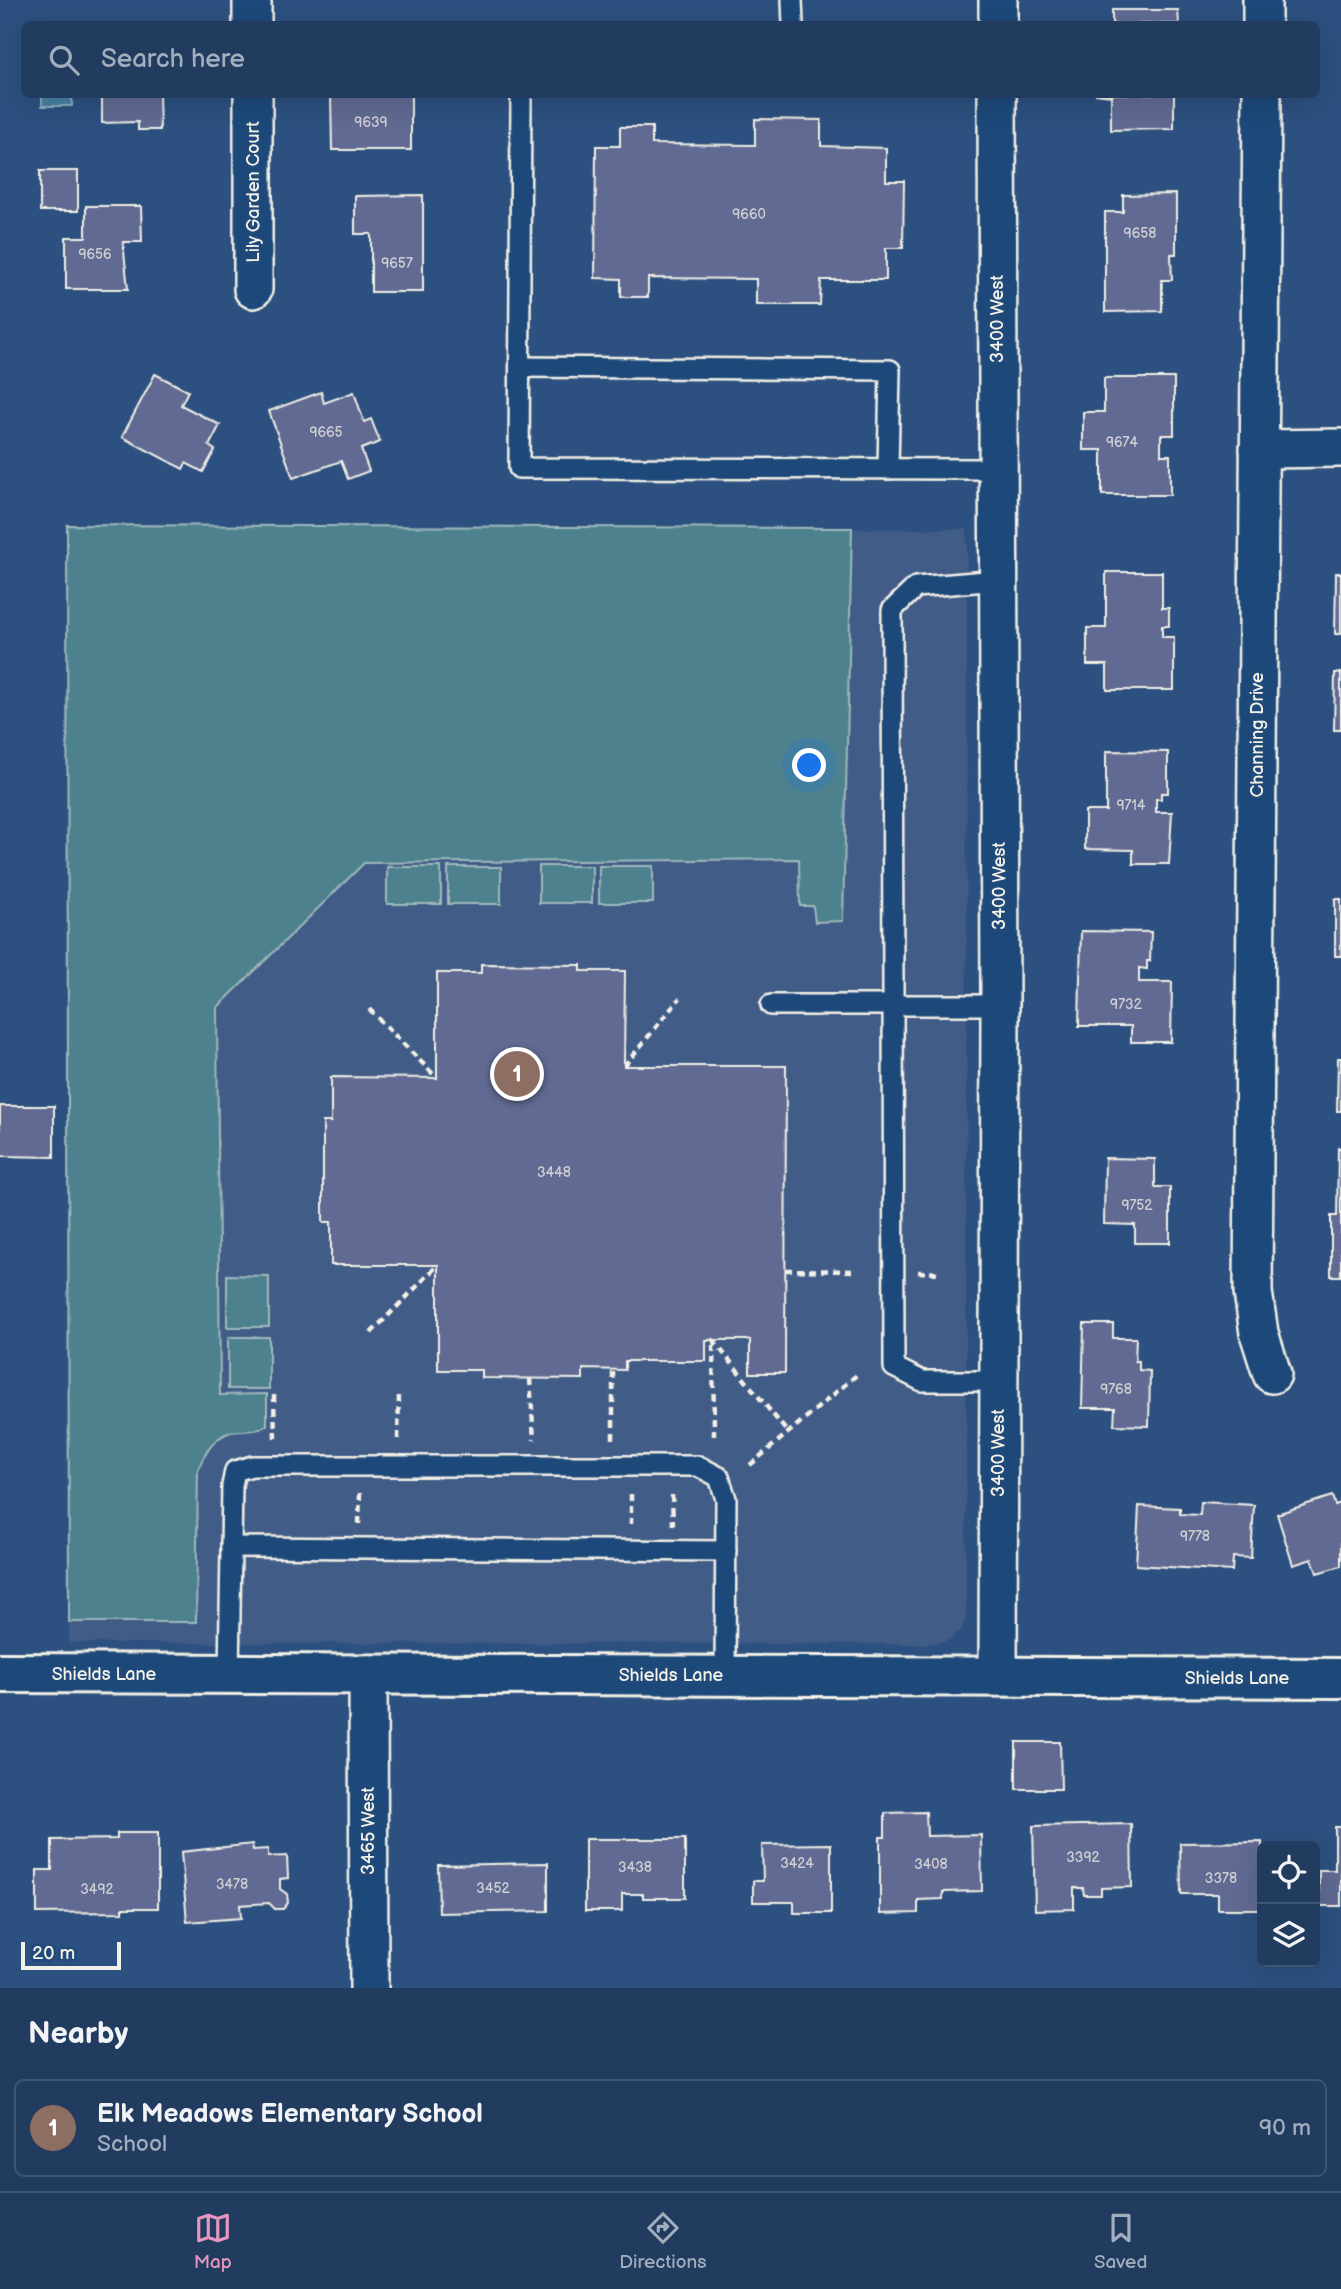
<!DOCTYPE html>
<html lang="en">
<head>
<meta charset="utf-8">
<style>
	:root { --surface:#213c5f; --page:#294365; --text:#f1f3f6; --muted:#a2adbd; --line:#3e5674; --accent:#e797bd }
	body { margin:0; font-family:"Balsamiq Sans",sans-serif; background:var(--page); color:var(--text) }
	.controls { position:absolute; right:21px; bottom:21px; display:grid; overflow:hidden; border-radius:10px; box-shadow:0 7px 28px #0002 }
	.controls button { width:63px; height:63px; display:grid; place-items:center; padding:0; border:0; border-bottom:2px solid var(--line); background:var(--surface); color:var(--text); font:35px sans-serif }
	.scale { position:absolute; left:21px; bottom:18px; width:100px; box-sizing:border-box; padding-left:7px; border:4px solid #f4f1e8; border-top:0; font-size:19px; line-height:24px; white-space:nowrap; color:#f4f1e8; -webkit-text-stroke:5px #1f4a7a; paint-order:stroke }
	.you { position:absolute; left:810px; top:766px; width:24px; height:24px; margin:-18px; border:5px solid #fff; border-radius:50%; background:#1a73e8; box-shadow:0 0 0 10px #1a73e833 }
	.badge { display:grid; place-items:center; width:46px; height:46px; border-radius:50%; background:var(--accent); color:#fff; font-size:23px; font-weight:700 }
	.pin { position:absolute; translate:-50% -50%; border:4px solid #fff; box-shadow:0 2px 7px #0006 }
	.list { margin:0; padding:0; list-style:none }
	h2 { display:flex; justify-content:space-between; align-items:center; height:91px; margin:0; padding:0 28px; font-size:30px }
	h2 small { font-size:23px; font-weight:400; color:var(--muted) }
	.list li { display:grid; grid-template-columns:46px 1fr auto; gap:21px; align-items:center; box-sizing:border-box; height:98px; margin:0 14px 14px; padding:0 14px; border:2px solid var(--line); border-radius:10px }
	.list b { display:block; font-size:26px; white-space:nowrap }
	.list p { margin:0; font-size:23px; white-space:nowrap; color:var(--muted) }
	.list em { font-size:23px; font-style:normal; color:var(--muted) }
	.icon { flex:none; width:38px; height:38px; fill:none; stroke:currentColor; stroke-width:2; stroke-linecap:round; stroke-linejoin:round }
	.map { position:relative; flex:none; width:1341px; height:1988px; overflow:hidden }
	.search { position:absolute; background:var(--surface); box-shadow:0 7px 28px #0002; left:21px; right:21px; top:21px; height:77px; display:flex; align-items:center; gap:18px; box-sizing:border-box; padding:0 24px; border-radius:10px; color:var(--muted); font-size:26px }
	.sheet { height:203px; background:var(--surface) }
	nav { display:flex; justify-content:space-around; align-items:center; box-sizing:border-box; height:98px; border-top:2px solid var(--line); background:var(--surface); font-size:19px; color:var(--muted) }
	nav a { display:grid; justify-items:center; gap:4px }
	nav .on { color:var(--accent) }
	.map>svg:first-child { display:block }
	.built { fill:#405b87 }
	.green { fill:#4d818e; stroke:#a0b9bb; stroke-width:2 }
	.water { fill:#467ea2; stroke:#8cacbe; stroke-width:2 }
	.building { fill:#606a92; stroke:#f4f1e8; stroke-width:2 }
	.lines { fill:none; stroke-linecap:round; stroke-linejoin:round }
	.service-casing { stroke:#f4f1e8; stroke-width:24 }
	.minor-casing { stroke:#f4f1e8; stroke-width:42 }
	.secondary-casing { stroke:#f4f1e8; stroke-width:44 }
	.path { stroke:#f4f1e8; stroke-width:4.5; stroke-dasharray:7 5; stroke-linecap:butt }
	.service { stroke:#1f4a7a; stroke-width:19 }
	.minor { stroke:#1f4a7a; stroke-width:37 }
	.secondary { stroke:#1f4a7a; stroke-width:38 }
	.labels { text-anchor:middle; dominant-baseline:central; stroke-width:6; stroke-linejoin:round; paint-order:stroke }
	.number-label { font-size:14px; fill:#cfcfd2 }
	.street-label { font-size:18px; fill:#f4f1e8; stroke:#1f4a7a }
</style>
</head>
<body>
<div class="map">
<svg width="1341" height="1988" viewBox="0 0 1341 1988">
	<rect width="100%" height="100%" fill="#2c507f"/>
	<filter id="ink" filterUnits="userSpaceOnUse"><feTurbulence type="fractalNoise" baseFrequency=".0143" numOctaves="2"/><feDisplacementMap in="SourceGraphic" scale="14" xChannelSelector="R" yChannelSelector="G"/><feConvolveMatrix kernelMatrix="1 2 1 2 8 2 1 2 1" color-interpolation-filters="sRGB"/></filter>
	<g filter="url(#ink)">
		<polygon class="built" points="67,525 967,529 966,1618 961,1631 946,1641 927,1644 69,1643"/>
		<g class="green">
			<path d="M67,525L852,528L843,921L815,922L813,906H800L799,859L364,863L217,1008L220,1395L267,1394V1425C257,1432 249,1430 238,1431C217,1432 206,1451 198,1469L196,1622H69Z"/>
			<rect x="539" y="866" width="53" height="37"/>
			<rect x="599" y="866" width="54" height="37"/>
			<rect x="387" y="867" width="54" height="37"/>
			<rect x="448" y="867" width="53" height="37"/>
			<polygon points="227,1275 269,1276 269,1327 227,1327"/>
			<rect x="228" y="1337" width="41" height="52"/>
		</g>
		<rect class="water" x="42" y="95" width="30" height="11"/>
		<g class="building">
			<polygon points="1112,10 1178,10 1179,24 1112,24"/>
			<polygon points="102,94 159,94 160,130 138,130 138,122 102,123"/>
			<polygon points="411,94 411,150 332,150 331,95"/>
			<polygon points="1095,94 1174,94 1174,129 1111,130 1111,96"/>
			<polygon points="755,119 821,120 821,146 886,148 886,181 904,181 903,248 886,248 886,280 821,280 820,305 756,305 756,279 648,278 648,297 621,297 621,279 595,278 596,146 620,146 620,127 652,127 652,144 755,145"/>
			<rect x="40" y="171" width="38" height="40"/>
			<polygon points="1176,194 1176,254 1171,254 1172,280 1162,280 1162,311 1105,312 1105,212 1123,212 1123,195"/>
			<polygon points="423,195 423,292 371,292 371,234 355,234 355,196"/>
			<polygon points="86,206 141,206 142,242 123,242 128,289 66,289 66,237 86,237"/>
			<polygon points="155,374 188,391 181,405 220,425 209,446 215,450 203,472 186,463 183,469 122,437"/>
			<polygon points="1104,378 1174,378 1174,435 1161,435 1161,455 1170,455 1170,495 1102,495 1102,450 1083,450 1083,412 1104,412"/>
			<polygon points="321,392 324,403 354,392 364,422 371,419 380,442 361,449 369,471 348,479 341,461 293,478 269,411"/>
			<polygon points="1106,572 1162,572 1162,608 1169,608 1169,626 1162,626 1162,637 1174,637 1174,690 1107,690 1107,665 1087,665 1087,628 1106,628"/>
			<polygon points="1336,573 1341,573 1341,634 1335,634"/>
			<polygon points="1335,673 1341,673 1341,730 1334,730"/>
			<polygon points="1106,751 1168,752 1168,793 1161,793 1161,799 1156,799 1156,812 1172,812 1169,864 1133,864 1133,850 1085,849 1085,811 1106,811"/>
			<rect x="1335" y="899" width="6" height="57"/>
			<polygon points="1081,931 1151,932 1150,961 1147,961 1147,969 1139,968 1139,982 1172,982 1171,1042 1131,1042 1131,1026 1079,1026"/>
			<polygon points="481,964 581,965 581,971 625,971 624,1066 786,1066 785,1373 750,1373 750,1340 706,1340 706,1361 625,1361 625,1370 583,1369 583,1379 482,1378 482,1370 438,1370 438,1265 331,1265 331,1222 323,1222 323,1122 331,1122 331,1077 437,1078 437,973 481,973"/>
			<polygon points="1338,1058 1341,1058 1341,1111 1337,1111"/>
			<polygon points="0,1106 54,1106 54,1157 0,1156"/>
			<polygon points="1338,1148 1341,1148 1341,1276 1331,1276 1331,1216 1337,1216"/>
			<polygon points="1105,1158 1155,1159 1155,1187 1170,1187 1170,1243 1135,1243 1135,1225 1104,1224"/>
			<polygon points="1084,1324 1113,1324 1113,1338 1136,1338 1135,1361 1139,1361 1139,1370 1150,1371 1149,1426 1114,1425 1115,1408 1082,1408"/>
			<polygon points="1332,1496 1335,1505 1341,1503 1341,1566 1317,1573 1312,1559 1293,1565 1277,1514"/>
			<polygon points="1201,1502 1254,1505 1251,1558 1233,1557 1232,1571 1136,1565 1139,1506 1180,1508 1180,1514 1200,1515"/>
			<polygon points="1016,1742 1060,1742 1061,1789 1016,1789"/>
			<polygon points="926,1812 927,1836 981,1835 982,1891 943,1892 943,1899 918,1900 918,1913 880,1914 880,1837 885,1837 885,1813"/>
			<polygon points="1131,1824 1132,1887 1101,1888 1101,1895 1084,1895 1083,1888 1074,1888 1074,1909 1035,1910 1033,1826"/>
			<polygon points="1335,1827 1341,1827 1341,1906 1319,1906 1319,1870 1335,1870"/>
			<polygon points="117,1833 158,1833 158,1908 123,1908 123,1912 37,1913 37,1870 52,1870 52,1840 117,1839"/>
			<polygon points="585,1839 685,1839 685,1898 643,1898 643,1894 622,1894 622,1911 585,1911"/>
			<polygon points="1262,1842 1262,1909 1218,1909 1218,1894 1181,1894 1180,1843"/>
			<polygon points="252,1844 253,1850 268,1849 268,1857 287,1856 288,1878 280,1879 280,1889 287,1894 288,1903 283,1909 275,1909 269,1903 240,1905 241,1918 187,1922 181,1852"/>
			<polygon points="831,1844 831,1913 794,1913 794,1902 753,1902 753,1881 763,1881 762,1845"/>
			<polygon points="548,1863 548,1911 439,1913 438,1865"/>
		</g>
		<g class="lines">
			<g class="service-casing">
				<g id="service">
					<polyline points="792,0 793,24"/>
					<polyline points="521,94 519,468 997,469"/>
					<polyline points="520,367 890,370 888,469"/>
					<polyline points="998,580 916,587 892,610 894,1367 922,1381 998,1381"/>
					<polyline points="771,1005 1000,1005"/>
					<polyline points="231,1547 726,1551"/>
					<polyline points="229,1674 232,1486 235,1471 252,1466 698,1466 719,1477 726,1499 725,1676"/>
				</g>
			</g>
			<g class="minor-casing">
				<g id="minor">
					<polyline points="252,0 252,24"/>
					<polyline points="998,24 998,0"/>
					<polyline points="1262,24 1262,0"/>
					<polyline points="253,94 253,289"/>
					<polyline points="997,94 1000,1005 998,1677"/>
					<polyline points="1262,94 1253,1292 1259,1333 1272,1374"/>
					<polyline points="1259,449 1341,448"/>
					<polyline points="368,1674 369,1988"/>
				</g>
			</g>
			<g class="secondary-casing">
				<polyline id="secondary" points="0,1673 1341,1678"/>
			</g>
			<g class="path">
				<polyline points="369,1009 437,1078"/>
				<polyline points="624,1066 680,998"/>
				<polyline points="785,1270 855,1271"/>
				<polyline points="918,1272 940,1273"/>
				<polyline points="371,1333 438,1265"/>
				<polyline points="530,1379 534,1440"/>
				<polyline points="274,1395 275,1440"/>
				<polyline points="714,1436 713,1340 788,1433"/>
				<polyline points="398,1439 399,1394"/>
				<polyline points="613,1439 613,1370"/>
				<polyline points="750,1465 859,1373"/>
				<polyline points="631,1494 631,1524"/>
				<polyline points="672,1495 673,1525"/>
				<polyline points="359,1524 360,1493"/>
			</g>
			<use href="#service" class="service"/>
			<use href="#minor" class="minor"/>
			<use href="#secondary" class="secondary"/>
		</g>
	</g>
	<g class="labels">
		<g class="number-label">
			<text x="371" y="122">9639</text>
			<text x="749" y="214">9660</text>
			<text x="1140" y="233">9658</text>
			<text x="95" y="254">9656</text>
			<text x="397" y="263">9657</text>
			<text x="326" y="432">9665</text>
			<text x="1122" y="442">9674</text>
			<text x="1131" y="805">9714</text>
			<text x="1126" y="1004">9732</text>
			<text x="554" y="1172">3448</text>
			<text x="1137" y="1205">9752</text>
			<text x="1116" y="1389">9768</text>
			<text x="1195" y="1536">9778</text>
			<text x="1083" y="1857">3392</text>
			<text x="797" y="1863">3424</text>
			<text x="931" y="1864">3408</text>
			<text x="635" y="1867">3438</text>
			<text x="1221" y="1878">3378</text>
			<text x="232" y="1884">3478</text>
			<text x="493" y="1888">3452</text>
			<text x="97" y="1889">3492</text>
		</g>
		<g class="street-label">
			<text transform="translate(253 192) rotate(-90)">Lily Garden Court</text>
			<text transform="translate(997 319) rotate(-90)">3400 West</text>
			<text transform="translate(1257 735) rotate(-90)">Channing Drive</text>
			<text transform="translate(999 886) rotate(-90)">3400 West</text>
			<text transform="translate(998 1453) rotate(-90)">3400 West</text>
			<text x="104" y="1674">Shields Lane</text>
			<text x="671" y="1675">Shields Lane</text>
			<text x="1237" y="1678">Shields Lane</text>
			<text transform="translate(368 1831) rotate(-90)">3465 West</text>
		</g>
	</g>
</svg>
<div class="controls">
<button><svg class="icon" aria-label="locate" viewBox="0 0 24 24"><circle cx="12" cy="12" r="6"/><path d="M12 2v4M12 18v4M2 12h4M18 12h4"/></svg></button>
<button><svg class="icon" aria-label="layers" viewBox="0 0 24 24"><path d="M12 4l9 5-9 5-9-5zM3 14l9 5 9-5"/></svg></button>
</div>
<div class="scale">20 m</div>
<div class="you"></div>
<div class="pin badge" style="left:517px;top:1074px;background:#8d6e63">1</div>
<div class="search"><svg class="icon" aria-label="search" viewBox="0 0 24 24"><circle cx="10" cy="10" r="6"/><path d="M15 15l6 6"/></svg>Search here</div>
</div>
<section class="sheet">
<h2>Nearby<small></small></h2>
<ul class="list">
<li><span class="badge" style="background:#8d6e63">1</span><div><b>Elk Meadows Elementary School</b><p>School</p></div><em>90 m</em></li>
</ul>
</section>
<nav>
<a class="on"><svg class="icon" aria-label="map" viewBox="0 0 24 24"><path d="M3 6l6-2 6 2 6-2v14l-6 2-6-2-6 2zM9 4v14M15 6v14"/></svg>Map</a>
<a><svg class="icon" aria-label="directions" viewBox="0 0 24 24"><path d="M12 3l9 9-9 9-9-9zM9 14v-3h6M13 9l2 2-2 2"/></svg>Directions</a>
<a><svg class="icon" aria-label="saved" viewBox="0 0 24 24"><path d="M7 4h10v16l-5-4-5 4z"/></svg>Saved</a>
</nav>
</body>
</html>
